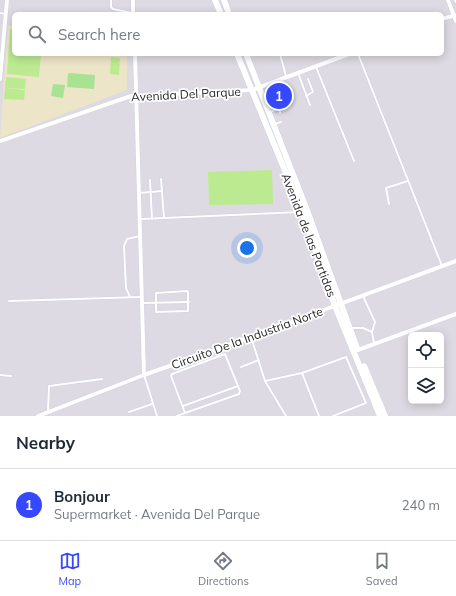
<!DOCTYPE html>
<html lang="en">
<head>
<meta charset="utf-8">
<style>
	:root { --surface:#fff; --page:#f6f6f7; --text:#1f2937; --muted:#747a83; --line:#e0e1e3; --accent:#3648fc }
	body { margin:0; font-family:Mulish,sans-serif; background:var(--page); color:var(--text) }
	.controls { position:absolute; right:12px; bottom:12px; display:grid; overflow:hidden; border-radius:6px; box-shadow:0 2px 10px #0003 }
	.controls button { width:36px; height:36px; display:grid; place-items:center; padding:0; border:0; border-bottom:1px solid var(--line); background:var(--surface); color:var(--text); font:20px sans-serif }
	.you { position:absolute; left:247px; top:248px; width:14px; height:14px; margin:-10px; border:3px solid #fff; border-radius:50%; background:#1a73e8; box-shadow:0 0 0 6px #1a73e833 }
	.badge { display:grid; place-items:center; width:26px; height:26px; border-radius:50%; background:var(--accent); color:#fff; font-size:13px; font-weight:700 }
	.pin { position:absolute; translate:-50% -50%; border:2px solid #fff; box-shadow:0 1px 4px #0006 }
	.list { margin:0; padding:0; list-style:none }
	h2 { display:flex; justify-content:space-between; align-items:center; height:52px; margin:0; padding:0 16px; font-size:17px }
	h2 small { font-size:13px; font-weight:400; color:var(--muted) }
	.list li { display:grid; grid-template-columns:26px 1fr auto; gap:12px; align-items:center; box-sizing:border-box; height:72px; padding:0 16px; border-top:1px solid var(--line) }
	.list b { display:block; font-size:15px; white-space:nowrap }
	.list p { margin:0; font-size:13px; white-space:nowrap; color:var(--muted) }
	.list em { font-size:13px; font-style:normal; color:var(--muted) }
	.icon { flex:none; width:22px; height:22px; fill:none; stroke:currentColor; stroke-width:2; stroke-linecap:round; stroke-linejoin:round }
	.map { position:relative; flex:none; width:456px; height:416px; overflow:hidden }
	.search { position:absolute; background:var(--surface); box-shadow:0 2px 10px #0003; left:12px; right:12px; top:12px; height:44px; display:flex; align-items:center; gap:10px; box-sizing:border-box; padding:0 14px; border-radius:6px; color:var(--muted); font-size:15px }
	.sheet { height:124px; background:var(--surface) }
	nav { display:flex; justify-content:space-around; align-items:center; box-sizing:border-box; height:56px; border-top:1px solid var(--line); background:var(--surface); font-size:11px; color:var(--muted) }
	nav a { display:grid; justify-items:center; gap:2px }
	nav .on { color:var(--accent) }
	.map>svg:first-child { display:block }
	.industrial { fill:#dedae3; fill-rule:evenodd }
	.education { fill:#ede5c8 }
	.green { fill:#a8e394 }
	.pitch { fill:#bbea90 }
	.lines { fill:none; stroke-linecap:round; stroke-linejoin:round }
	.lane-casing { stroke:#cfd0e2; stroke-width:3 }
	.street-casing { stroke:#cfd0e2; stroke-width:5 }
	.secondary-casing { stroke:#cfd0e2; stroke-width:7 }
	.lane { stroke:#fff; stroke-width:2 }
	.street { stroke:#fff; stroke-width:4 }
	.secondary { stroke:#fff; stroke-width:6 }
	.labels { text-anchor:middle; dominant-baseline:central; stroke-width:3.5; stroke-linejoin:round; paint-order:stroke }
	.street-label { font-size:12px; fill:#282828; stroke:#fff }
</style>
</head>
<body>
<div class="map">
<svg width="456" height="416" viewBox="0 0 456 416">
	<rect width="100%" height="100%" fill="#ebe5d9"/>
	<path class="industrial" d="M0,0H456V416H0ZM14,14H442V54H14ZM411,335H441V401H411Z"/>
	<polygon class="education" points="8,26 14,26 14,54 127,54 127,90 0,138"/>
	<g class="green">
		<polygon points="68,73 95,75 94,89 67,87"/>
		<polygon points="53,84 65,85 63,98 51,96"/>
	</g>
	<g class="pitch">
		<polygon points="10,29 14,29 14,54 41,54 39,77 7,74"/>
		<polygon points="111,57 120,58 119,75 110,74"/>
		<polygon points="6,77 26,79 25,89 5,88"/>
		<polygon points="5,88 25,90 24,100 4,99"/>
		<polygon points="272,170 273,204 209,205 208,172"/>
	</g>
	<g class="lines">
		<g class="lane-casing">
			<g id="lane">
				<polyline points="111,0 111,7 113,9 132,13"/>
				<polyline points="455,0 456,2"/>
				<polyline points="0,13 6,14"/>
				<polyline points="280,54 286,76"/>
				<polyline points="358,54 442,266"/>
				<polyline points="316,67 354,161"/>
				<polyline points="298,73 310,105"/>
				<polyline points="264,94 273,91 280,108"/>
				<polyline points="306,96 313,92 308,79"/>
				<polyline points="270,112 280,108 280,113"/>
				<polyline points="275,124 281,122"/>
				<polyline points="161,179 164,218"/>
				<polyline points="150,180 152,219"/>
				<polyline points="139,193 162,191"/>
				<polyline points="389,204 386,188 408,181"/>
				<polyline points="141,219 301,212"/>
				<polygon points="187,291 188,292 188,311 156,312 156,293"/>
				<polyline points="363,296 375,322 372,332 374,343"/>
				<polyline points="130,297 126,288 124,246 127,239 140,236"/>
				<polyline points="9,301 141,297"/>
				<polyline points="142,303 189,302"/>
				<polyline points="350,328 363,328 372,332"/>
				<polyline points="251,337 265,381 286,416"/>
				<polyline points="241,367 259,360"/>
				<polyline points="302,373 319,416"/>
				<polyline points="0,375 11,376"/>
				<polyline points="144,375 157,416"/>
				<polyline points="265,381 302,373 346,357 366,403 333,416"/>
				<polyline points="183,406 238,386"/>
				<polyline points="48,411 49,386 102,379"/>
				<polyline points="129,412 152,404"/>
				<polyline points="177,416 185,413 171,376 172,374 225,354 240,391 239,394 185,413"/>
			</g>
		</g>
		<g class="street-casing">
			<g id="street">
				<polyline points="133,0 133,14"/>
				<polyline points="448,0 456,21"/>
				<polyline points="442,19 456,15"/>
				<polyline points="135,54 144,375"/>
				<polyline points="0,79 7,0"/>
				<polyline points="0,141 131,96 252,90 349,54"/>
				<polyline points="358,350 456,314"/>
				<polyline points="38,416 144,375 251,337 456,261"/>
			</g>
		</g>
		<g class="secondary-casing">
			<g id="secondary">
				<polyline points="215,0 221,14"/>
				<polyline points="224,0 229,14"/>
				<polyline points="237,54 302,212 335,306 380,416"/>
				<polyline points="246,54 307,210 357,348"/>
				<polyline points="364,366 385,416"/>
			</g>
		</g>
		<use href="#lane" class="lane"/>
		<use href="#street" class="street"/>
		<use href="#secondary" class="secondary"/>
	</g>
	<g class="labels">
		<g class="street-label">
			<text transform="translate(186 94) rotate(-3)">Avenida Del Parque</text>
			<text transform="translate(309 235) rotate(69)">Avenida de las Partidas</text>
			<text transform="translate(247 338) rotate(-20)">Circuito De la Industria Norte</text>
		</g>
	</g>
</svg>
<div class="controls">
<button><svg class="icon" aria-label="locate" viewBox="0 0 24 24"><circle cx="12" cy="12" r="6"/><path d="M12 2v4M12 18v4M2 12h4M18 12h4"/></svg></button>
<button><svg class="icon" aria-label="layers" viewBox="0 0 24 24"><path d="M12 4l9 5-9 5-9-5zM3 14l9 5 9-5"/></svg></button>
</div>
<div class="you"></div>
<div class="pin badge" style="left:279px;top:96px">1</div>
<div class="search"><svg class="icon" aria-label="search" viewBox="0 0 24 24"><circle cx="10" cy="10" r="6"/><path d="M15 15l6 6"/></svg>Search here</div>
</div>
<section class="sheet">
<h2>Nearby<small></small></h2>
<ul class="list">
<li><span class="badge">1</span><div><b>Bonjour</b><p>Supermarket · Avenida Del Parque</p></div><em>240 m</em></li>
</ul>
</section>
<nav>
<a class="on"><svg class="icon" aria-label="map" viewBox="0 0 24 24"><path d="M3 6l6-2 6 2 6-2v14l-6 2-6-2-6 2zM9 4v14M15 6v14"/></svg>Map</a>
<a><svg class="icon" aria-label="directions" viewBox="0 0 24 24"><path d="M12 3l9 9-9 9-9-9zM9 14v-3h6M13 9l2 2-2 2"/></svg>Directions</a>
<a><svg class="icon" aria-label="saved" viewBox="0 0 24 24"><path d="M7 4h10v16l-5-4-5 4z"/></svg>Saved</a>
</nav>
</body>
</html>
